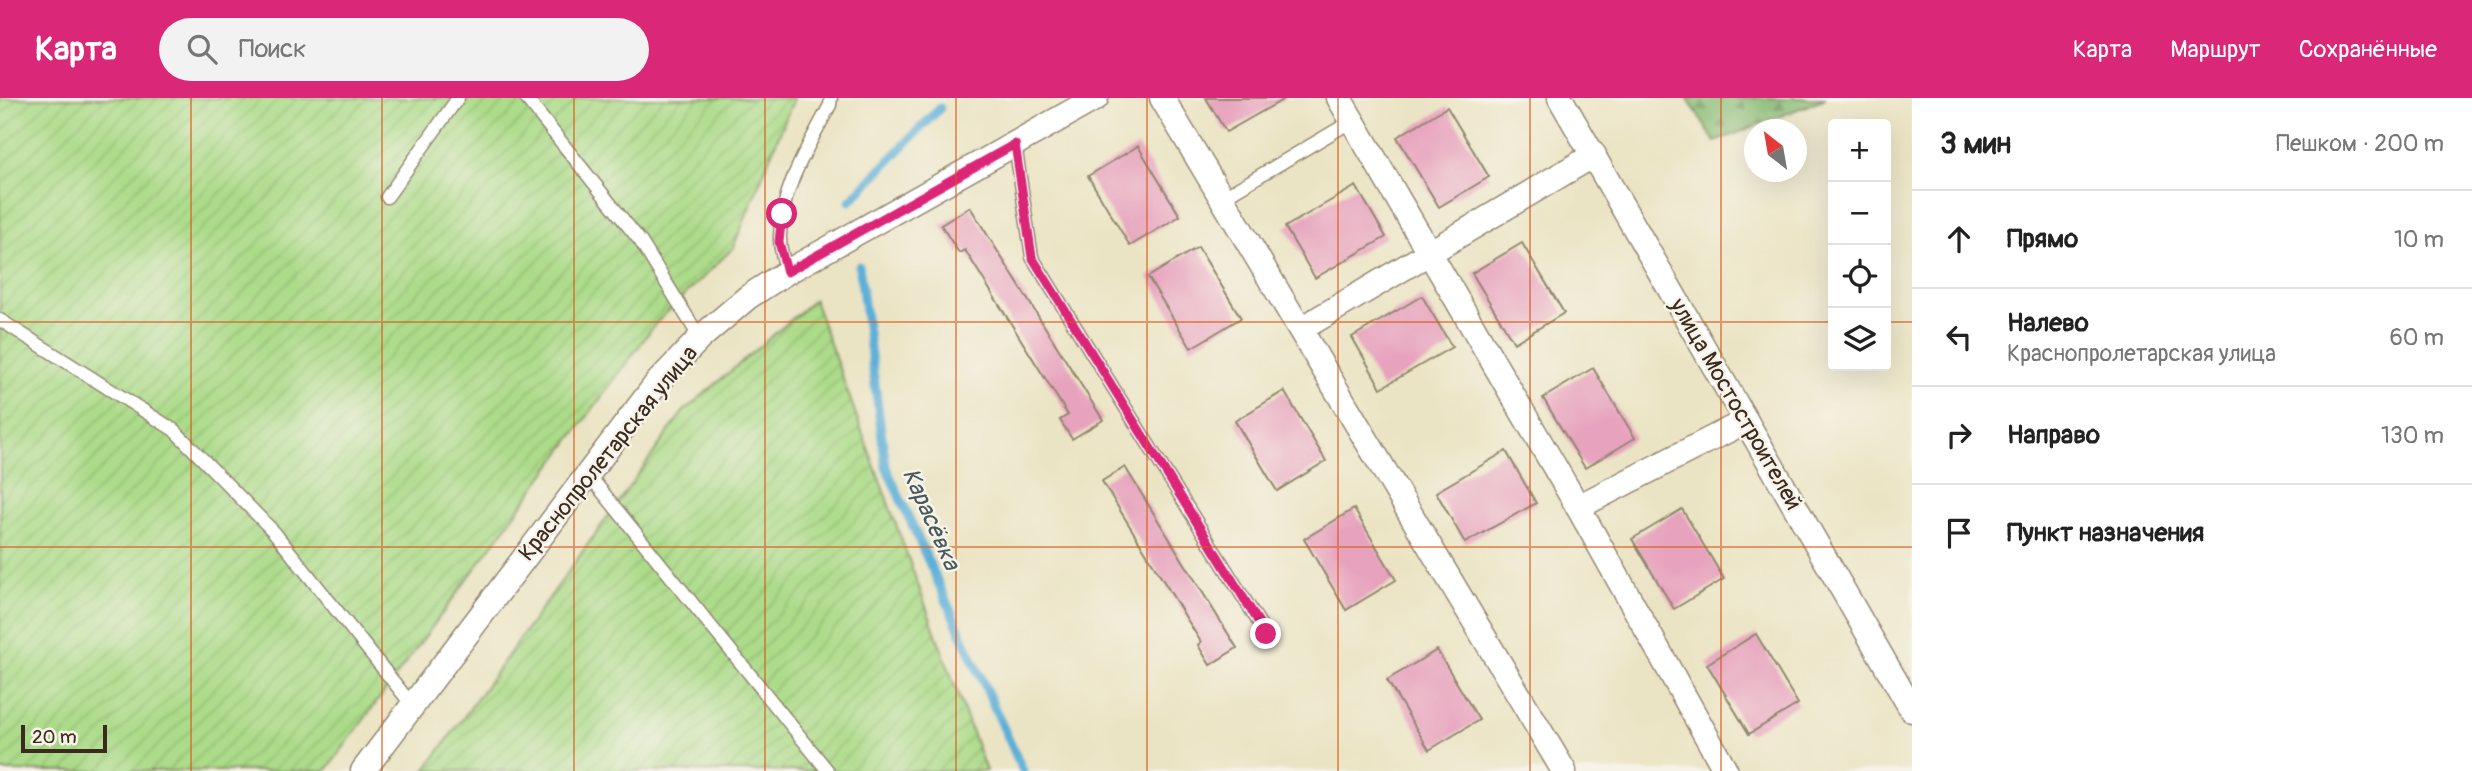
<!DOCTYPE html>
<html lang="ru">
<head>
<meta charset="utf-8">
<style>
	:root { --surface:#fff; --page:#f2f2f2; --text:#222; --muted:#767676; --line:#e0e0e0; --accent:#db2777 }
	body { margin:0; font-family:Pangolin,sans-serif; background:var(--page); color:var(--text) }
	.controls { position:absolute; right:21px; top:21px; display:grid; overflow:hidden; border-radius:7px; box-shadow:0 7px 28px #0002 }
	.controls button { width:63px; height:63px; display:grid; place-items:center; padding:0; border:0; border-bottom:2px solid var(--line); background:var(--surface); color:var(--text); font:35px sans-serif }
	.compass { position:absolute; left:1744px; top:21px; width:63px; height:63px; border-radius:50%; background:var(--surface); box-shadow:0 7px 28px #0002; rotate:329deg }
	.scale { position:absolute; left:21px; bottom:18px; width:86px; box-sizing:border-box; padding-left:7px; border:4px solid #3b2a1e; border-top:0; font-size:19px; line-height:24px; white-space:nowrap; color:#3b2a1e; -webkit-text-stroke:5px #f7f3e8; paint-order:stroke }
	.stop { position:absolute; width:21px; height:21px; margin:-16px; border:5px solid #db2777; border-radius:50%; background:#fff }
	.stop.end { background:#db2777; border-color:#fff; box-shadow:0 2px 7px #0008 }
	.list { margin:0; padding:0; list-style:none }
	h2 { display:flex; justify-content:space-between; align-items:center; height:91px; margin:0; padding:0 28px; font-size:30px }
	h2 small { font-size:23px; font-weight:400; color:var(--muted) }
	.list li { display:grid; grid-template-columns:46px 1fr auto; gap:21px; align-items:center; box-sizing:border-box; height:98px; padding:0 28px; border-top:2px solid var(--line) }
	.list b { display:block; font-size:26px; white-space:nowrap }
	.list p { margin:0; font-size:23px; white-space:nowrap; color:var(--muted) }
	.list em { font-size:23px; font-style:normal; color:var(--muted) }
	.icon { flex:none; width:38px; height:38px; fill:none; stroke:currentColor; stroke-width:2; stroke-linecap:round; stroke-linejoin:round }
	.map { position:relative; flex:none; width:1912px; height:673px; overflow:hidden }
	header { display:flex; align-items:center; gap:42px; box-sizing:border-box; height:98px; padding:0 35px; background:var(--accent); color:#fff }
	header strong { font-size:33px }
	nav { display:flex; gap:38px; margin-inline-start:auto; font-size:24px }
	.search { width:490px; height:63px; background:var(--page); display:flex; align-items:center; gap:18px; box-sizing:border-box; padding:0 24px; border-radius:38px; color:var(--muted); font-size:26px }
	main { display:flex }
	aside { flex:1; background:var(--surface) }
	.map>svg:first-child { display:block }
	.forest { fill:url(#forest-firs); stroke:#62724a; stroke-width:2 }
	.garden { fill:url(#garden-furrows); stroke:#748254; stroke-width:2 }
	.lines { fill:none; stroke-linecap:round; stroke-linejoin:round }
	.stream { stroke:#5cafd8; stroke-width:9 }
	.building { fill:#e7a3bd }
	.lane-casing { stroke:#938771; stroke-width:15 }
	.street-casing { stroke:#938771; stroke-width:27 }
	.lane { stroke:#fff; stroke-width:12 }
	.street { stroke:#fff; stroke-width:24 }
	.route { stroke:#db2777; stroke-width:9 }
	.grid { fill:none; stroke:#d7540e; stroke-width:2; stroke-opacity:0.55 }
	.labels { text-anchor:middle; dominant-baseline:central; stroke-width:5; stroke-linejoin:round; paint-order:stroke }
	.street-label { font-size:23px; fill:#3b2a1e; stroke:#f7f3e8 }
	.water-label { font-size:24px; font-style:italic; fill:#47595f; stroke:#f7f3e8 }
</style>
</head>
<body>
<header>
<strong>Карта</strong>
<div class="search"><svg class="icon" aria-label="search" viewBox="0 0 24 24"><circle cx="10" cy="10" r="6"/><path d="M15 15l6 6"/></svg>Поиск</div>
<nav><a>Карта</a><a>Маршрут</a><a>Сохранённые</a></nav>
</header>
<main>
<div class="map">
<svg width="1912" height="673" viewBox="0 0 1912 673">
	<defs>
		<pattern id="forest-firs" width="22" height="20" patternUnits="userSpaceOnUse" patternTransform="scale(1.75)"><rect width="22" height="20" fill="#89bb75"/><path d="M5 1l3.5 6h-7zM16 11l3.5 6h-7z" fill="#71985f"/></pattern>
		<pattern id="garden-furrows" width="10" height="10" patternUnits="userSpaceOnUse" patternTransform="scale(1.75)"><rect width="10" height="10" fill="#acdb89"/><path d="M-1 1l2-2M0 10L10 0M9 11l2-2" fill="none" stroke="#95bc76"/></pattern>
	</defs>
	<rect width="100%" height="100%" fill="#f7f3e8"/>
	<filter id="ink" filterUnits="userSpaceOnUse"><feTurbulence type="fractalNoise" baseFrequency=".0143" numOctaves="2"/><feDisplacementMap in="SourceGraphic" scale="14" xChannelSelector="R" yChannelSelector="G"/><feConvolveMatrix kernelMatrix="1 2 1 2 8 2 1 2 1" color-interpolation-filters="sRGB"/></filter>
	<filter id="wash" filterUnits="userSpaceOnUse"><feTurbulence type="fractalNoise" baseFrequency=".00686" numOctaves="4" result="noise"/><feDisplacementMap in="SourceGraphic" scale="28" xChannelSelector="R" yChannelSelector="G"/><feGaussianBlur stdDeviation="1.57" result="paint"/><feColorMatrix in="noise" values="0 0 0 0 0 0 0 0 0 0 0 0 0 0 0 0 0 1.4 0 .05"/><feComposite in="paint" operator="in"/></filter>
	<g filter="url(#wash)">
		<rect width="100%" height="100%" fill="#ebe4c4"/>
		<polygon class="forest" points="1687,0 1826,0 1715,44"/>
		<g class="garden">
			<polygon points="0,0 794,0 733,150 656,225 326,673 0,673"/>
			<polygon points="814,202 986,673 425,673 683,314"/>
		</g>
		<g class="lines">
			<g class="stream">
				<polyline points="850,103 940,10"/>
				<polyline points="859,168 886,369 1023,673"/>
			</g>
		</g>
		<g id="blocks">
			<g class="building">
				<polygon points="1206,0 1286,0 1226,34"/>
				<polygon points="1447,9 1489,79 1439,109 1397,39"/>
				<polygon points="1138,48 1180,118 1130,148 1088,78"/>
				<polygon points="1356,88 1386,139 1315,180 1285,129"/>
				<polygon points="970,109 1103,322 1072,341 1060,322 1068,317 965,152 959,155 941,127"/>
				<polygon points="1522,145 1564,215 1514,245 1472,175"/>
				<polygon points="1198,149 1241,220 1191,250 1148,179"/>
				<polygon points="1422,198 1452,249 1381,290 1352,239"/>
				<polygon points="1593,270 1635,340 1585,370 1543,300"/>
				<polygon points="1284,293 1326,363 1277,393 1235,323"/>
				<polygon points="1506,353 1536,405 1465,445 1436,394"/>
				<polygon points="1125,369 1237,550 1210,567 1198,547 1201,544 1102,383"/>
				<polygon points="1354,411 1396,482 1346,512 1304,441"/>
				<polygon points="1682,411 1724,481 1674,511 1632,441"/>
				<polygon points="1756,536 1798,606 1749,636 1707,566"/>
				<polygon points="1437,552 1479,622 1429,652 1387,582"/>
			</g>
		</g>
	</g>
	<g filter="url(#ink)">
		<use href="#blocks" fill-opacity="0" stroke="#938771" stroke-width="2"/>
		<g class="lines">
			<g class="lane-casing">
				<g id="lane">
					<polyline points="526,0 641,144 700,240"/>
					<polyline points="1015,46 1032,159 1266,536"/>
					<polyline points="387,99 458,0"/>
					<polyline points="1222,100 1352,23"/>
					<path d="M787,174C784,164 780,152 780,142C779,94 808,49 830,7L831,0"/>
					<polyline points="0,222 174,332 274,434 412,607"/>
					<polyline points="588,376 828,673"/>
				</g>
			</g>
			<g class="street-casing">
				<g id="street">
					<polyline points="1162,0 1564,673"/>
					<polyline points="1339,0 1578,409 1726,673"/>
					<polyline points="1560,0 1912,612"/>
					<polyline points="1301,231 1594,57"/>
					<polyline points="1578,409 1746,323"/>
					<polyline points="363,673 657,285 700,240 748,199 787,174 1096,0"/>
				</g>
			</g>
			<use href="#lane" class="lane"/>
			<use href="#street" class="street"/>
		</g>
	</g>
	<g class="lines" filter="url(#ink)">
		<polyline class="route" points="782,116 779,144 787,174 1015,46 1032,159 1266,536"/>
	</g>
	<path class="grid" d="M191,0V673M382,0V673M574,0V673M765,0V673M956,0V673M1147,0V673M1338,0V673M1530,0V673M1721,0V673M0,224H1833M1886,224H1912M0,449H1912"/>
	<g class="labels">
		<g class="street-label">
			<text transform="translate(1736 306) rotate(60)">улица Мостостроителей</text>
			<text transform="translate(608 355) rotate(-51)">Краснопролетарская улица</text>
		</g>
		<g class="water-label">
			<text transform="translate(931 421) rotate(66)">Карасёвка</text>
		</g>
	</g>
</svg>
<div class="controls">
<button>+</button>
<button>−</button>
<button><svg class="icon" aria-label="locate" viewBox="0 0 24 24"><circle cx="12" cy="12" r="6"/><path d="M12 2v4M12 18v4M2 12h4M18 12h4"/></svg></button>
<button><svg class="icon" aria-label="layers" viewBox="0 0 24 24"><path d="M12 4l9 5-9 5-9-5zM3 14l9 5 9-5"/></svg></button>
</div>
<svg class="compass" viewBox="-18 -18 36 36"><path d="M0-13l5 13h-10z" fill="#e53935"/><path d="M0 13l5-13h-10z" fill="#767676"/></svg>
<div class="scale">20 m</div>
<div class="stop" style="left:782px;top:116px"></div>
<div class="stop end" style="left:1266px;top:536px"></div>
</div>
<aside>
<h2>3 мин<small>Пешком · 200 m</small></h2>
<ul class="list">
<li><svg class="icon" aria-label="ahead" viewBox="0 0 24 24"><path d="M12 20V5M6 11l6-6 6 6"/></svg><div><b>Прямо</b></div><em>10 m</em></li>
<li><svg class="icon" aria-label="left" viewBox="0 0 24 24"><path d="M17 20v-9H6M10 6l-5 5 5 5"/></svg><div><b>Налево</b><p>Краснопролетарская улица</p></div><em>60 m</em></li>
<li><svg class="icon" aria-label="right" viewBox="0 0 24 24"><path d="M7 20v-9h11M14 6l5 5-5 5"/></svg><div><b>Направо</b></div><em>130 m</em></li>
<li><svg class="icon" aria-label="arrive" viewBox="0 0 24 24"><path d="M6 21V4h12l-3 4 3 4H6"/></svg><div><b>Пункт назначения</b></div></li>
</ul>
</aside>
</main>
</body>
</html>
